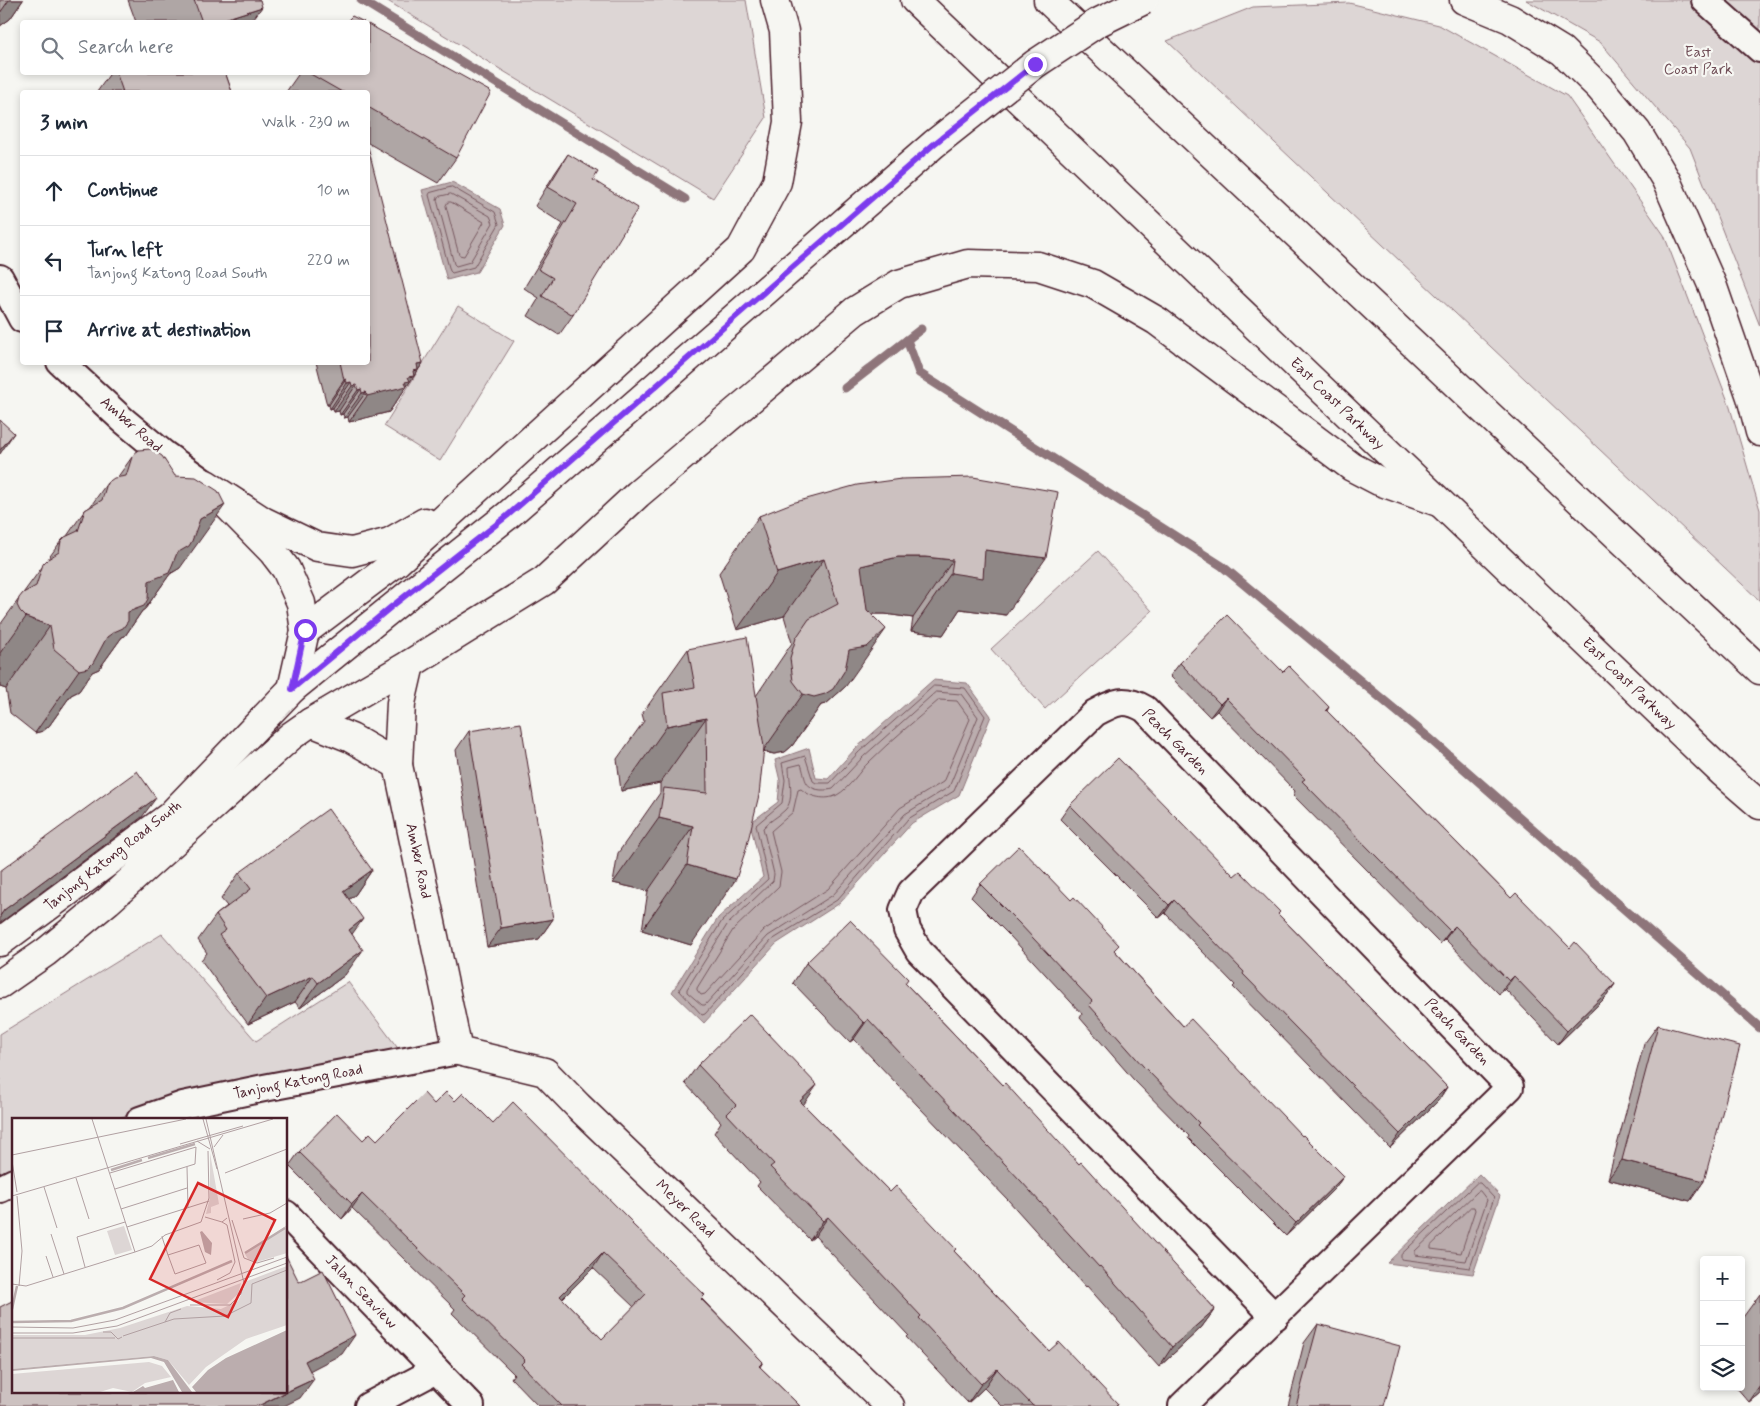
<!DOCTYPE html>
<html lang="en">
<head>
<meta charset="utf-8">
<style>
	:root { --surface:#fff; --page:#f2f2f3; --text:#1f2937; --muted:#747a83; --line:#e0e1e3 }
	body { margin:0; font-family:Mynerve,sans-serif; background:var(--page); color:var(--text) }
	.controls { position:absolute; right:15px; bottom:15px; display:grid; overflow:hidden; border-radius:5px; box-shadow:0 2px 8px #0003 }
	.controls button { width:45px; height:45px; display:grid; place-items:center; padding:0; border:0; border-bottom:1px solid var(--line); background:var(--surface); color:var(--text); font:25px sans-serif }
	.stop { position:absolute; width:15px; height:15px; margin:-11px; border:4px solid #7c3aed; border-radius:50%; background:#fff }
	.stop.end { background:#7c3aed; border-color:#fff; box-shadow:0 1px 5px #0008 }
	.list { margin:0; padding:0; list-style:none }
	h2 { display:flex; justify-content:space-between; align-items:center; height:65px; margin:0; padding:0 20px; font-size:21px }
	h2 small { font-size:16px; font-weight:400; color:var(--muted) }
	.list li { display:grid; grid-template-columns:32px 1fr auto; gap:15px; align-items:center; box-sizing:border-box; height:70px; padding:0 20px; border-top:1px solid var(--line) }
	.list b { display:block; font-size:19px; white-space:nowrap }
	.list p { margin:0; font-size:16px; white-space:nowrap; color:var(--muted) }
	.list em { font-size:16px; font-style:normal; color:var(--muted) }
	.icon { flex:none; width:28px; height:28px; fill:none; stroke:currentColor; stroke-width:2; stroke-linecap:round; stroke-linejoin:round }
	.map { position:relative; flex:none; width:1760px; height:1406px; overflow:hidden }
	.search { position:absolute; background:var(--surface); box-shadow:0 2px 8px #0003; left:20px; top:20px; width:350px; height:55px; display:flex; align-items:center; gap:12px; box-sizing:border-box; padding:0 18px; border-radius:5px; color:var(--muted); font-size:19px }
	.panel { position:absolute; background:var(--surface); box-shadow:0 2px 8px #0003; left:20px; top:90px; width:350px; height:275px; border-radius:5px }
	.map>svg:first-child { display:block }
	.green { fill:#ddd6d5; stroke:#947a80 }
	.water { fill:#bbadae; stroke:#8e747a }
	.lines { fill:none; stroke-linecap:round; stroke-linejoin:round }
	.shore { stroke:#77585f; stroke-width:1 }
	.stream { stroke:#8e747a; stroke-width:9 }
	.minor-casing { stroke:#4a1f2b; stroke-width:30 }
	.tertiary-casing { stroke:#4a1f2b; stroke-width:31 }
	.secondary-casing { stroke:#4a1f2b; stroke-width:31 }
	.motorway-casing { stroke:#4a1f2b; stroke-width:31 }
	.minor { stroke:#f6f6f2; stroke-width:26 }
	.tertiary { stroke:#f6f6f2; stroke-width:28 }
	.secondary { stroke:#f6f6f2; stroke-width:28 }
	.motorway { stroke:#f6f6f2; stroke-width:28 }
	.secondary-bridge-casing { stroke:#4a1f2b; stroke-width:31; stroke-linecap:butt }
	.secondary-bridge { stroke:#f6f6f2; stroke-width:28 }
	.wall { fill:#afa6a5; stroke:#4a1f2b; fill-rule:evenodd }
	.shaded-wall { fill:#8f8786; stroke:#4a1f2b }
	.building { fill:#ccc1c0; stroke:#4a1f2b; fill-rule:evenodd }
	.route { stroke:#7c3aed; stroke-width:6 }
	.labels { text-anchor:middle; dominant-baseline:central; stroke-width:4.5; stroke-linejoin:round; paint-order:stroke }
	.park-label { font-size:15px; fill:#6f4d56; stroke:#f6f6f2 }
	.street-label { font-size:15px; fill:#4a1f2b; stroke:#f6f6f2 }
	.inset-river { fill:none; stroke:#bbadae; stroke-width:2.5 }
	.inset-road { fill:none; stroke:#b1a0a2; stroke-width:1 }
	.view { fill:#d62828; fill-opacity:0.15; stroke:#d62828; stroke-width:2.5 }
	.inset-edge { fill:none; stroke:#4a1f2b; stroke-width:2.5 }
</style>
</head>
<body>
<div class="map">
<svg width="1760" height="1406" viewBox="0 0 1760 1406">
	<rect width="100%" height="100%" fill="#f6f6f2"/>
	<filter id="ink" filterUnits="userSpaceOnUse"><feTurbulence type="fractalNoise" baseFrequency=".02" numOctaves="2"/><feDisplacementMap in="SourceGraphic" scale="10" xChannelSelector="R" yChannelSelector="G"/><feConvolveMatrix kernelMatrix="1 2 1 2 8 2 1 2 1" color-interpolation-filters="sRGB"/></filter>
	<g filter="url(#ink)">
		<g class="green">
			<polygon points="386,0 746,0 766,118 713,198"/>
			<polygon points="1526,0 1760,0 1760,326 1690,148 1600,42"/>
			<polygon points="1349,3 1439,25 1567,96 1664,235 1729,404 1760,510 1760,601 1167,41 1253,7"/>
			<polygon points="458,306 514,341 440,461 384,426"/>
			<polygon points="1098,551 1152,611 1045,709 991,649"/>
			<polygon points="162,934 256,1041 348,982 400,1051 183,1093 114,1120 14,1120 14,1170 0,1177 0,1034"/>
		</g>
		<g class="water">
			<polygon points="452,182 500,209 505,225 477,272 447,280 422,190"/>
			<polygon points="933,680 967,683 991,716 959,795 912,823 840,903 776,944 704,1023 672,992 718,918 763,877 750,823 778,802 780,781 775,760 809,748 816,778 828,779 855,749"/>
			<polygon points="1479,1174 1500,1196 1473,1274 1387,1263"/>
		</g>
		<g class="lines">
			<g class="shore">
				<polygon points="452,187 495,212 499,224 474,267 452,273 450,271 429,195 430,193"/>
				<polygon points="451,194 490,216 493,223 470,262 456,266 454,264 437,200 438,197"/>
				<polygon points="448,202 451,202 484,222 464,256 459,255 446,206"/>
				<polygon points="934,686 965,688 985,716 954,791 908,819 837,900 772,940 705,1014 702,1015 679,990 722,921 768,879 756,825 782,803 785,780 782,763 805,756 813,781 816,783 830,783 859,752"/>
				<path d="M936,692L961,694L978,717L949,787L905,814L833,895L768,936L705,1005H702L687,992V989L727,925L773,881L774,874L763,828C769,821 778,817 785,810C795,800 789,779 789,767L801,764C806,778 803,788 821,790C826,790 829,790 833,789L863,757Z"/>
				<path d="M939,700L957,701L970,719L943,782L900,808L828,889L764,930L705,994L701,995L697,990V988L733,930L779,886L781,872L771,831L793,812L798,790L801,789C810,797 826,801 837,795C850,788 859,771 869,762C891,740 916,720 939,700Z"/>
				<polygon points="1477,1183 1480,1183 1494,1198 1470,1268 1401,1259 1401,1255"/>
				<polygon points="1480,1191 1487,1200 1466,1261 1415,1255 1415,1251 1477,1192"/>
				<polygon points="1471,1207 1474,1207 1475,1210 1461,1253 1431,1249 1431,1246"/>
			</g>
			<g class="stream">
				<polyline points="361,0 685,199"/>
				<polyline points="907,340 919,373 1222,566 1429,738 1760,1028"/>
				<polyline points="845,388 921,329"/>
			</g>
			<g class="minor-casing">
				<g id="minor">
					<polyline points="1705,0 1760,49"/>
					<polyline points="0,278 22,319"/>
					<polyline points="60,362 123,420 164,454 206,484"/>
					<polyline points="140,1120 183,1105 264,1088 458,1051"/>
					<polyline points="0,1189 14,1182"/>
					<polyline points="286,1214 471,1406"/>
					<polyline points="368,1406 436,1370"/>
					<path d="M1182,1406L1510,1087L1145,709C1124,697 1115,702 1095,713L911,892L903,910L907,930L919,951L1275,1317"/>
				</g>
			</g>
			<g class="tertiary-casing">
				<polyline id="tertiary" points="311,722 351,738 398,765 458,1051 545,1072 578,1106 890,1406"/>
			</g>
			<g class="secondary-casing">
				<g id="secondary">
					<polyline points="1464,0 1510,19 1562,51 1600,88 1637,132 1666,180 1713,287 1751,397 1760,432"/>
					<polyline points="226,504 273,552 286,569 301,603 305,631 292,689"/>
					<polyline points="0,942 170,816 292,689 435,573"/>
					<polyline points="0,984 46,952 108,901 291,736 311,722 410,664"/>
				</g>
			</g>
			<g class="motorway-casing">
				<g id="motorway">
					<polyline points="915,0 1723,773 1760,805"/>
					<polyline points="1048,0 1760,670"/>
					<polyline points="206,484 263,521 317,547 352,552 390,542 425,522"/>
					<polyline points="305,631 398,561 741,249 777,182 788,122 784,31 775,0"/>
					<polyline points="398,765 401,703 410,664 544,581 638,494 855,311 899,284 968,264 1038,266 1093,284 1157,321 1352,467 1379,481 1438,502"/>
				</g>
			</g>
			<use href="#minor" class="minor"/>
			<use href="#tertiary" class="tertiary"/>
			<use href="#secondary" class="secondary"/>
			<use href="#motorway" class="motorway"/>
			<g class="secondary-bridge-casing">
				<polyline id="secondary-bridge" points="435,573 507,516 934,144 1035,64 1097,23 1144,0"/>
			</g>
			<use href="#secondary-bridge" class="secondary-bridge"/>
		</g>
		<g class="wall">
			<polygon points="0,0 23,0 10,19 0,26"/>
			<polygon points="128,0 260,0 251,22 136,22"/>
			<polygon points="111,72 225,72 232,92 97,92"/>
			<polygon points="300,72 368,72 456,158 438,183 368,143 368,92 286,92"/>
			<polygon points="568,154 593,180 573,315 559,335 528,316 539,298 524,288 563,224 535,206 555,173"/>
			<polygon points="316,362 368,362 423,363 389,412 349,422 348,417 344,418 343,414 340,415 339,411 334,412 333,408 330,409 329,405 327,405"/>
			<polygon points="132,457 180,568 170,574 145,609 142,611 125,636 122,637 99,669 92,672 79,691 71,695 49,726 43,731 35,733 10,713 6,689 0,687 0,625 61,541 67,536 85,510 90,507 107,483 117,478"/>
			<polygon points="901,479 1006,615 960,609 943,635 911,631 913,618 885,614 871,614 846,686 826,704 821,705 792,746 785,752 774,754 763,752 691,945 642,930 648,891 613,883 618,853 660,793 660,783 621,791 617,759 644,721 642,714 688,649 756,696 792,643 784,616 737,630 719,573 759,516"/>
			<polygon points="1180,663 1283,672 1329,707 1327,711 1511,898 1570,948 1615,984 1606,997 1558,1044 1505,989 1499,994 1445,939 1440,944 1293,795 1295,791 1217,711 1210,717 1170,676"/>
			<polygon points="469,731 553,919 539,939 487,947 456,750"/>
			<polygon points="1070,805 1234,876 1278,914 1447,1087 1438,1101 1390,1148 1233,987 1235,985 1165,913 1159,918 1060,819"/>
			<polygon points="372,870 355,895 349,899 352,935 345,975 300,1008 295,1002 248,1024 201,960 207,953 198,940 216,915 227,906 221,899 239,873"/>
			<polygon points="980,884 1115,951 1183,1026 1302,1136 1344,1176 1334,1189 1286,1236 1188,1138 1189,1136 1133,1079 1080,1018 1082,1014 1010,936 971,897"/>
			<polygon points="806,963 905,983 1079,1164 1215,1309 1201,1328 1159,1367 1087,1286 1086,1287 1008,1200 854,1039 850,1042 793,983"/>
			<polygon points="1658,1025 1704,1181 1690,1201 1608,1179 1644,1044"/>
			<polygon points="698,1065 803,1104 890,1192 954,1251 1049,1351 1118,1404 1117,1406 1002,1406 984,1388 968,1403 906,1337 908,1335 815,1236 810,1240 757,1186 760,1182 714,1133 721,1122 685,1083"/>
			<path d="M455,1101L493,1123L632,1224L702,1299L763,1362L760,1367L800,1406H538L511,1378L514,1374L452,1313L455,1309L352,1208L342,1219L289,1166L299,1152L363,1140H377L434,1104ZM593,1268L634,1307L602,1339L562,1298Z"/>
			<polygon points="1760,1294 1760,1393 1749,1402 1736,1387 1741,1387 1741,1320"/>
			<polygon points="1318,1324 1384,1406 1288,1406 1304,1343"/>
		</g>
		<g class="shaded-wall">
			<polygon points="9,0 23,0 10,19 0,26 0,13"/>
			<polygon points="262,7 251,22 215,22"/>
			<polygon points="423,363 389,412 349,422 367,396 417,364"/>
			<polygon points="346,379 329,405 327,405 344,380"/>
			<polygon points="351,382 333,408 330,409 347,383"/>
			<polygon points="356,385 339,411 334,412 352,386"/>
			<polygon points="361,389 343,414 340,415 358,390"/>
			<polygon points="366,392 348,417 344,418 362,393"/>
			<polygon points="14,433 0,454 0,450"/>
			<polygon points="225,505 180,568 170,574 145,609 142,611 125,636 122,637 99,669 92,672 79,691 71,695 49,726 43,731 35,733 79,670 107,637 149,581 200,519"/>
			<polygon points="985,550 1046,558 1006,615 960,609 943,635 911,631 951,573"/>
			<polygon points="898,557 925,557 953,560 913,618 885,614 858,614 838,604 861,566"/>
			<polygon points="824,559 784,616 737,630 777,573"/>
			<polygon points="26,617 50,626 6,689 0,687 0,653"/>
			<polygon points="886,629 846,686 826,704 821,705 792,746 785,752 774,754 763,751 803,694 849,650"/>
			<polygon points="1226,698 1217,711 1210,717 1220,704"/>
			<polygon points="706,718 660,783 621,791 667,726"/>
			<polygon points="156,798 142,817 0,923 0,916 4,910"/>
			<polygon points="659,818 693,826 648,891 613,883"/>
			<polygon points="687,865 736,879 691,945 642,930"/>
			<polygon points="372,870 355,895 325,916 343,891"/>
			<polygon points="1174,900 1165,913 1159,918 1169,905"/>
			<polygon points="363,919 345,944 349,930"/>
			<polygon points="553,919 539,939 487,947 501,928"/>
			<polygon points="1455,926 1445,939 1440,944 1450,931"/>
			<polygon points="363,950 345,975 300,1008 318,983"/>
			<polygon points="313,976 295,1002 248,1024 266,998"/>
			<polygon points="1514,976 1505,989 1499,994 1509,981"/>
			<polygon points="1615,984 1606,997 1558,1044 1567,1031"/>
			<polygon points="868,1019 854,1039 850,1042 864,1023"/>
			<polygon points="817,1085 804,1104 787,1120 800,1101"/>
			<polygon points="1447,1087 1438,1101 1390,1148 1400,1134"/>
			<polygon points="1622,1160 1704,1181 1690,1201 1608,1179"/>
			<polygon points="1344,1176 1334,1189 1286,1236 1296,1223"/>
			<polygon points="362,1194 352,1208 342,1219 352,1204"/>
			<polygon points="828,1217 815,1236 810,1240 823,1221"/>
			<polygon points="603,1253 593,1268 550,1311 560,1296"/>
			<polygon points="1215,1309 1201,1328 1159,1367 1172,1347"/>
			<polygon points="355,1335 342,1354 292,1380 305,1361"/>
			<polygon points="997,1369 984,1388 968,1403 981,1384"/>
			<polygon points="314,1379 300,1398 284,1406 258,1406"/>
			<polygon points="1760,1386 1760,1393 1749,1402"/>
		</g>
		<g class="building">
			<polygon points="194,0 260,0 262,7 215,22 202,22"/>
			<polygon points="352,16 364,22 346,22"/>
			<polygon points="368,24 491,92 456,158 368,107 368,92 342,92 307,72 368,72"/>
			<polygon points="116,72 225,72 232,92 123,92"/>
			<polygon points="368,147 423,363 417,364 418,370 413,371 414,376 408,377 410,381 405,382 407,386 367,396 366,392 362,393 361,389 358,390 356,385 352,386 351,382 347,383 346,379 344,380 340,362 368,362"/>
			<polygon points="568,154 598,172 593,180 638,208 573,315 542,296 553,278 538,269 577,204 548,187"/>
			<polygon points="0,420 14,433 0,450"/>
			<polygon points="151,449 162,456 175,476 196,477 218,491 225,505 200,519 192,541 189,546 177,553 169,573 149,581 148,599 144,606 128,612 128,621 123,628 114,632 107,637 93,663 88,668 79,670 54,649 50,626 26,617 20,611 17,605 19,598 23,593 36,586 43,564 48,559 59,552 61,541 65,537 78,531 85,510 102,500 107,483 114,478 126,476 132,457 138,450"/>
			<polygon points="973,477 1058,492 1046,558 985,550 983,578 951,573 953,560 925,557 898,557 861,566 867,610 886,629 867,647 849,650 845,670 833,689 825,694 814,697 803,694 793,681 790,658 796,638 809,619 838,604 824,559 777,573 759,516 792,503 857,485 901,479"/>
			<polygon points="1227,615 1283,672 1289,666 1329,707 1326,710 1511,898 1516,893 1570,948 1575,942 1615,984 1567,1031 1514,976 1509,981 1455,926 1450,931 1302,781 1305,779 1226,698 1220,704 1180,663"/>
			<polygon points="747,637 764,747 759,795 746,849 736,879 687,865 693,826 659,818 664,788 707,793 706,718 667,726 663,693 695,687 688,649"/>
			<polygon points="521,723 553,919 501,928 469,731"/>
			<polygon points="1118,758 1234,876 1240,871 1280,912 1278,914 1447,1087 1400,1134 1243,974 1244,972 1174,900 1169,905 1070,805"/>
			<polygon points="137,771 156,798 4,910 0,916 0,871"/>
			<polygon points="328,809 372,870 343,891 363,919 349,930 363,950 318,983 313,976 266,998 219,935 226,930 216,915 251,889 239,873"/>
			<polygon points="1019,846 1071,900 1074,897 1119,945 1114,950 1183,1026 1191,1019 1302,1136 1303,1135 1344,1176 1296,1223 1197,1125 1199,1123 1143,1066 1089,1005 1092,1001 1019,923 980,884"/>
			<polygon points="850,920 908,979 905,983 1003,1085 1005,1083 1079,1164 1081,1162 1215,1309 1172,1347 1100,1266 1099,1267 1021,1181 868,1019 864,1023 806,963"/>
			<polygon points="750,1014 817,1085 800,1101 890,1192 896,1186 956,1249 954,1251 1049,1351 1059,1342 1118,1404 1116,1406 1033,1406 997,1369 981,1384 919,1318 921,1316 828,1217 823,1221 770,1167 774,1164 727,1114 736,1105 698,1065"/>
			<polygon points="1658,1025 1740,1046 1704,1181 1622,1160"/>
			<path d="M446,1092L455,1101L463,1093L493,1123L513,1102L633,1223L632,1224L705,1295L701,1299L763,1362L759,1366L800,1406H562L521,1364L525,1360L462,1298L465,1295L362,1194L352,1204L299,1152L337,1113L363,1140L370,1133L377,1140L424,1093L434,1104ZM603,1253L646,1294L602,1339L560,1296Z"/>
			<polygon points="286,1256 299,1282 323,1270 355,1335 305,1361 314,1379 286,1392"/>
			<polygon points="14,1300 14,1392 286,1392 258,1406 0,1406 0,1307"/>
			<polygon points="1318,1324 1400,1346 1384,1406 1296,1406"/>
		</g>
	</g>
	<g class="lines" filter="url(#ink)">
		<polyline class="route" points="305,630 292,689 391,607 507,516 934,144 1035,64"/>
	</g>
	<g class="labels">
		<g class="park-label">
			<text x="1698" y="53">East<tspan x="1698" dy="17">Coast Park</tspan></text>
		</g>
		<g class="street-label">
			<text transform="translate(1337 404) rotate(44)">East Coast Parkway</text>
			<text transform="translate(131 425) rotate(41)">Amber Road</text>
			<text transform="translate(1629 684) rotate(44)">East Coast Parkway</text>
			<text transform="translate(1175 742) rotate(45)">Peach Garden</text>
			<text transform="translate(113 856) rotate(-38)">Tanjong Katong Road South</text>
			<text transform="translate(418 861) rotate(78)">Amber Road</text>
			<text transform="translate(1457 1032) rotate(46)">Peach Garden</text>
			<text transform="translate(298 1082) rotate(-11)">Tanjong Katong Road</text>
			<text transform="translate(685 1209) rotate(44)">Meyer Road</text>
			<text transform="translate(361 1292) rotate(46)">Jalan Seaview</text>
		</g>
	</g>
	<g transform="translate(12 1118)">
		<rect width="275" height="275" fill="#f6f6f2"/>
		<path d="M198,35L207,86L199,89V95L194,96L198,79ZM275,107V135L245,144L236,141L233,136ZM112,108L120,132L103,137L95,113ZM275,148V207L234,221L194,249L177,267L156,242L142,238L0,251V217H73L108,210L175,188L209,191L226,183L235,163ZM229,165L226,176L215,186L180,184ZM137,244L150,248L159,259L133,265L120,274L101,270L88,274H0V256Z" fill="#ddd6d5"/>
		<path d="M190,113L200,125L199,137L193,134L188,114ZM275,212V274H184L180,269L196,252L214,240ZM142,238L156,242L180,274H170L152,244L139,240L0,253V251ZM161,262L167,274H121L131,268L133,270Z" fill="#bbadae"/>
		<path class="inset-river" d="M136,40L183,26M99,52L130,42M233,135L273,110M0,191L5,168M0,204L59,203L111,190L220,143"/>
		<path class="inset-road" d="M80,1L123,134M191,1L205,51M185,23L198,31M168,26L231,8M202,29L211,17M0,37L174,1M0,43L5,74M175,49L176,90M98,55L184,29L183,46L103,71M213,55L275,31M64,60L77,101M32,69L45,110M0,78L261,1M5,78L10,133L7,168M109,91L175,70M193,99L210,104L215,100M231,101L258,95L275,85M220,102L232,140L245,145L262,140M115,109L197,83M39,116L52,156M150,118L151,122L156,137L163,156L194,145L187,127L156,137M34,138L41,159M73,149L65,119L113,104M205,162L218,155L223,144L215,107L210,104M0,166L14,168L123,134L140,128L153,117L189,104L197,80L196,33M178,187H218L229,176L232,165L194,1M153,204L158,195L169,191M0,209L61,210L103,202L275,139M91,214H99L106,221L110,219M0,215H61L105,208L275,145M111,218L162,201L213,198L239,185L240,166L275,152M0,220H103"/>
		<path class="view" d="M186,65L263,102L216,199L138,161Z"/>
		<rect width="275" height="275" class="inset-edge"/>
	</g>
</svg>
<div class="controls">
<button>+</button>
<button>−</button>
<button><svg class="icon" aria-label="layers" viewBox="0 0 24 24"><path d="M12 4l9 5-9 5-9-5zM3 14l9 5 9-5"/></svg></button>
</div>
<div class="stop" style="left:305px;top:630px"></div>
<div class="stop end" style="left:1035px;top:64px"></div>
<div class="search"><svg class="icon" aria-label="search" viewBox="0 0 24 24"><circle cx="10" cy="10" r="6"/><path d="M15 15l6 6"/></svg>Search here</div>
<section class="panel">
<h2>3 min<small>Walk · 230 m</small></h2>
<ul class="list">
<li><svg class="icon" aria-label="ahead" viewBox="0 0 24 24"><path d="M12 20V5M6 11l6-6 6 6"/></svg><div><b>Continue</b></div><em>10 m</em></li>
<li><svg class="icon" aria-label="left" viewBox="0 0 24 24"><path d="M17 20v-9H6M10 6l-5 5 5 5"/></svg><div><b>Turn left</b><p>Tanjong Katong Road South</p></div><em>220 m</em></li>
<li><svg class="icon" aria-label="arrive" viewBox="0 0 24 24"><path d="M6 21V4h12l-3 4 3 4H6"/></svg><div><b>Arrive at destination</b></div></li>
</ul>
</section>
</div>
</body>
</html>
